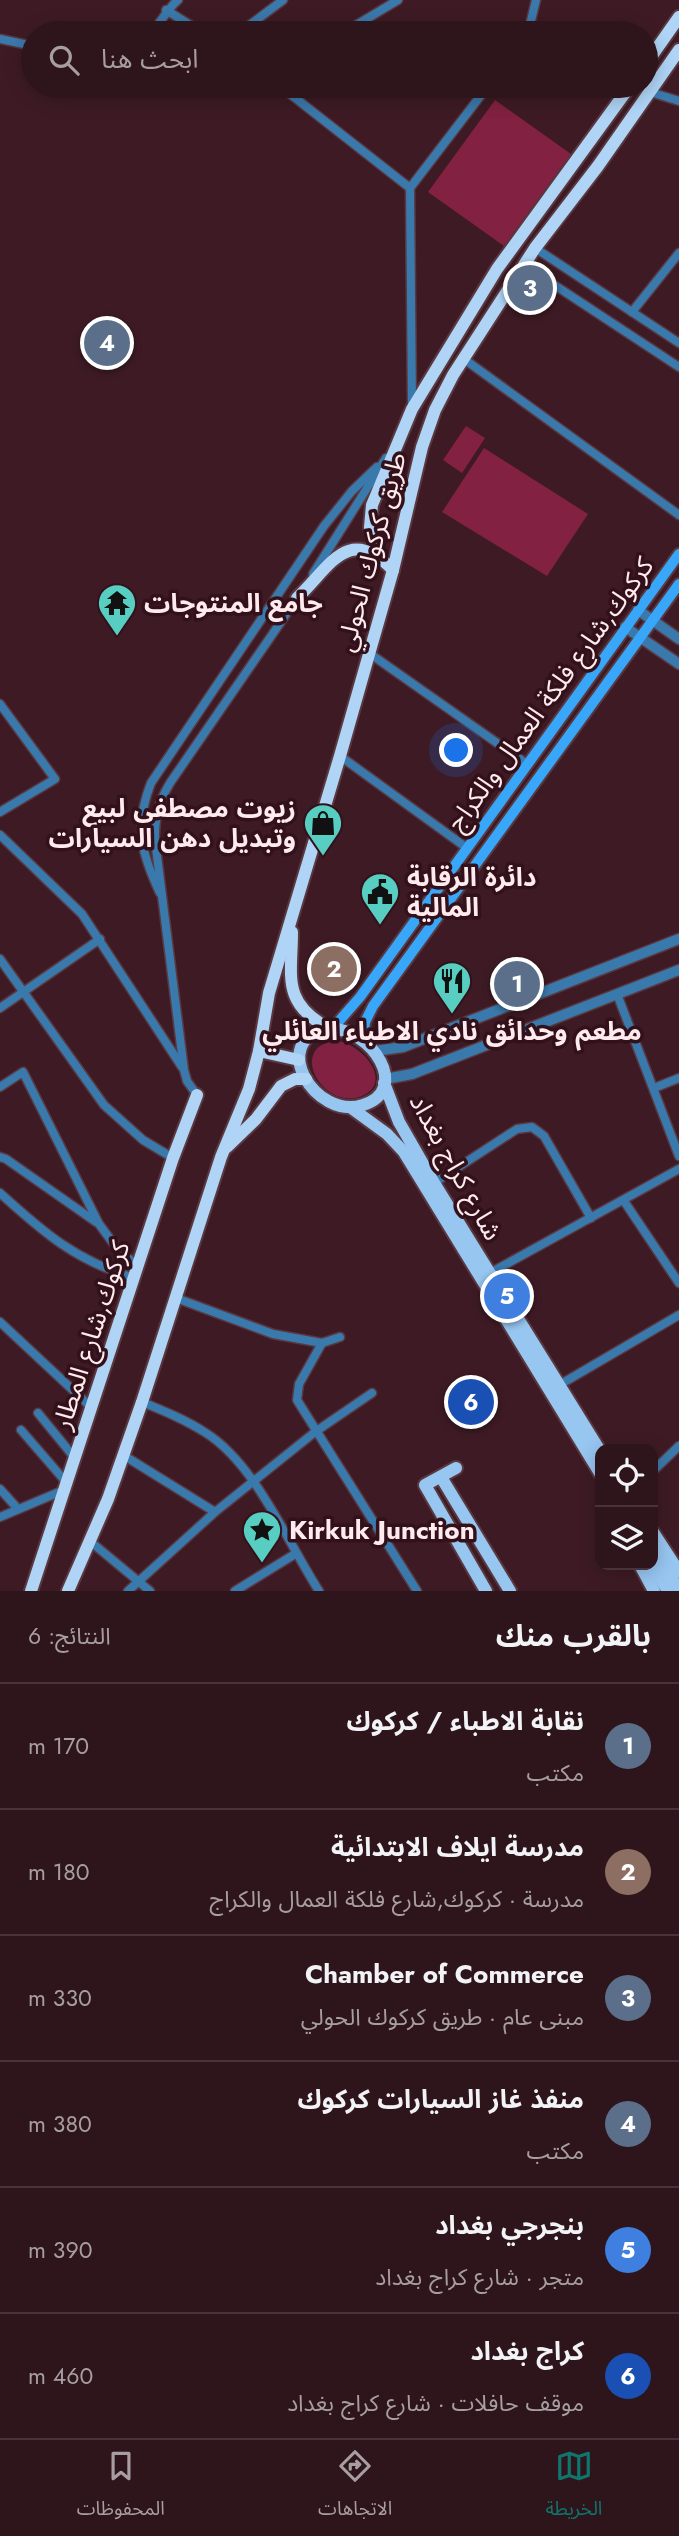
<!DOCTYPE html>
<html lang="ar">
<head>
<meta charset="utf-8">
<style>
	:root { --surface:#2e141b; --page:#361d24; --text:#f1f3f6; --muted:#a79ea3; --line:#49333a; --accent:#0f766e }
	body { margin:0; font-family:Jost,"Noto Sans Arabic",sans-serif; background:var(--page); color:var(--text); direction:rtl }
	.controls { position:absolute; right:21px; bottom:21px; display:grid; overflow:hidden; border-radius:14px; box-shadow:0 4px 18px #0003 }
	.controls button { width:63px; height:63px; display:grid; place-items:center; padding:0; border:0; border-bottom:2px solid var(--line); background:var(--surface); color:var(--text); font:35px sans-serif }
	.you { position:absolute; left:457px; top:751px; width:24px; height:24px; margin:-18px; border:5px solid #fff; border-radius:50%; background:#1a73e8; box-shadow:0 0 0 10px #1a73e833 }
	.badge { display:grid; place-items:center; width:46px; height:46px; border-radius:50%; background:var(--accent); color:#fff; font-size:23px; font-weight:700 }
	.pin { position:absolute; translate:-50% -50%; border:4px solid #fff; box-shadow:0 2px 7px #0006 }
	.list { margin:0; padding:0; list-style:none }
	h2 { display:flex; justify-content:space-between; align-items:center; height:91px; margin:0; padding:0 28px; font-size:30px }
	h2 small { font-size:23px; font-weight:400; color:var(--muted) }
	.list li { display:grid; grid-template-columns:46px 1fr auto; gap:21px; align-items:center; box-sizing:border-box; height:126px; padding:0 28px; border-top:2px solid var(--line) }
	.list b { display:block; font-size:26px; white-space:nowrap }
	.list p { margin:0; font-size:23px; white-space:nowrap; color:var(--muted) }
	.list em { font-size:23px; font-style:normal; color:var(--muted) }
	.icon { flex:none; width:38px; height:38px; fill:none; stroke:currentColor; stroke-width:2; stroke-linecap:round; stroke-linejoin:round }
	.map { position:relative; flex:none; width:679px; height:1591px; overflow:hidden; direction:ltr }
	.search { position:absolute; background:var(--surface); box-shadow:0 4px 18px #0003; left:21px; right:21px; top:21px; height:77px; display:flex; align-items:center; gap:18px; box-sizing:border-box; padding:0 24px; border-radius:38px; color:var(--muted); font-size:26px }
	.sheet { height:847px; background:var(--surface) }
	nav { display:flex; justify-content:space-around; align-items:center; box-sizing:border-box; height:98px; border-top:2px solid var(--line); background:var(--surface); font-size:19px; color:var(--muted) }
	nav a { display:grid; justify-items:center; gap:4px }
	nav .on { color:var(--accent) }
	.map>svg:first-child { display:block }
	.green { fill:#822141 }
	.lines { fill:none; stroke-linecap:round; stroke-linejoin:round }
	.minor-casing { stroke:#593840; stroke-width:11 }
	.tertiary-casing { stroke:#593840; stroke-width:13 }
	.secondary-casing { stroke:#593840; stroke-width:14 }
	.primary-casing { stroke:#593840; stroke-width:16 }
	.trunk-casing { stroke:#593840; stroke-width:16 }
	.minor { stroke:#3a79ac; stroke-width:8 }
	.tertiary { stroke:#3a79ac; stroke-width:10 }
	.secondary { stroke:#38a6f9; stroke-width:10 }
	.primary { stroke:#97c6f1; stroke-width:12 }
	.trunk { stroke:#afd4f6; stroke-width:12 }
	.labels { text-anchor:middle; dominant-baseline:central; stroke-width:7; stroke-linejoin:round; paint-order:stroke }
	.street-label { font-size:26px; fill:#ffebee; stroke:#33111a }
	.poi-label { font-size:26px; font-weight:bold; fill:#ffebee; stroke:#33111a; text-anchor:start }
</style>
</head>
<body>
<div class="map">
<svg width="679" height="1591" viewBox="0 0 679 1591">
	<rect width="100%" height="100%" fill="#3e1b24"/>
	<g class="green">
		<polygon points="495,100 571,154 504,246 428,192"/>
		<polygon points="466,426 485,438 462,473 443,460"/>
		<polygon points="484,448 588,514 547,576 442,512"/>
		<path d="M338,1041C365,1046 395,1085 359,1097C320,1109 287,1043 338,1041Z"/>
	</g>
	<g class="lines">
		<g class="minor-casing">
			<g id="minor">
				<polyline points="166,10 203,33"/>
				<path d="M150,33C161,24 166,10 178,0"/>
				<polyline points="239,33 283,0"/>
				<polyline points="343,33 398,0"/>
				<polyline points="528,33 536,0"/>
				<polyline points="0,39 33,46"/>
				<polyline points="280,86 410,188"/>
				<polyline points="650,92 679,101"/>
				<polyline points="535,248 679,343"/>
				<polyline points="524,265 679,367"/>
				<polyline points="632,312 679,253"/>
				<polyline points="464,359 679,515"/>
				<polyline points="412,406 410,188 488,86"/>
				<polyline points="313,574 386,458"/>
				<polyline points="369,653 527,764"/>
				<polyline points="0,704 55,779 0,812"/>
				<polyline points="340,756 467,848"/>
				<polyline points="0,835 82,914 182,1067"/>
				<path d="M160,893C141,853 134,826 151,783L324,526L352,491L377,467"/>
				<polyline points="0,959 104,1105 143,1140 173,1158"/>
				<polyline points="617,994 679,1156"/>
				<polyline points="0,1008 100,939"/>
				<polyline points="0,1087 23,1072 99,1224 116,1247 138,1267"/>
				<polyline points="654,1088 679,1078"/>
				<path d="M197,1095L187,1081L184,1070L155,840C154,818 159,801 170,783L298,597"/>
				<polyline points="0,1157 6,1159 96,1222"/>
				<polyline points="434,1183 517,1129 532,1127 544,1136 591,1218"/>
				<path d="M0,1193C43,1232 77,1262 135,1278"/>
				<polyline points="624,1201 679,1283"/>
				<polyline points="490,1273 679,1169"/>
				<polyline points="176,1298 273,1334 322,1343"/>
				<polyline points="0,1322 91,1407"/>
				<polyline points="340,1337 322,1343 299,1384 297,1400 417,1591"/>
				<polyline points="561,1384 679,1315"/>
				<path d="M142,1402C164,1411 186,1420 206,1433C255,1464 287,1541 319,1591"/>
				<polyline points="38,1413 74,1457"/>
				<polyline points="21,1430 66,1482"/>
				<polyline points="123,1455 215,1512"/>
				<polyline points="653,1471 679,1446"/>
				<polyline points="0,1489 18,1509"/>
				<polyline points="0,1517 64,1490"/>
				<polyline points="91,1542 150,1591"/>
				<polyline points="128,1591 215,1512 315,1432 372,1393"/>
				<polyline points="235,1591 295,1554"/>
			</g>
		</g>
		<g class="tertiary-casing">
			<g id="tertiary">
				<polyline points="638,610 679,639"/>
				<polyline points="625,627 679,664"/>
				<polyline points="375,1051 403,1047 679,939"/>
				<polyline points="385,1079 412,1074 679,970"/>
			</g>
		</g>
		<g class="secondary-casing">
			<g id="secondary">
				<polyline points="333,1028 360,997 679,554"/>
				<polyline points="363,1039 365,1022 373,1006 679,584"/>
			</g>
		</g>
		<g class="primary-casing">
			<g id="primary">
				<path d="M328,1028C373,1029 411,1090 363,1105C315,1121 267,1040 328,1028Z"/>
				<polyline points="384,1083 399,1122 434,1183 600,1451"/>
				<polyline points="350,1107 387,1134 404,1152 600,1473"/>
				<polyline points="456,1468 425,1485 486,1591"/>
				<polyline points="441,1477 510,1591"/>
				<polyline points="653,1532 679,1572"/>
				<polyline points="653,1546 679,1591"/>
				<polyline points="640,1565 654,1591"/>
				<polyline points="652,1565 668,1591"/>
			</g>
		</g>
		<g class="trunk-casing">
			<g id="trunk">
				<polyline points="646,64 679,17"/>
				<polyline points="376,554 370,527 372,505 412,409 497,269 630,86"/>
				<path d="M297,598C330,567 348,523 393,570"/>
				<path d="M292,932C292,976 281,1002 328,1028"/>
				<polyline points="259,1051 299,1060"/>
				<polyline points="227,1147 256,1119 281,1086 295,1079 306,1079"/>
				<polyline points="31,1591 173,1158 197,1095"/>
				<polyline points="68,1591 108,1499 142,1402 221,1157 249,1089 259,1051 269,993 340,756 393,570 422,447 435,410 453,375 535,248 598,166 679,50"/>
			</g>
		</g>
		<use href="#minor" class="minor"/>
		<use href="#tertiary" class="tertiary"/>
		<use href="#secondary" class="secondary"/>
		<use href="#primary" class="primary"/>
		<use href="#trunk" class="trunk"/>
	</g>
	<defs>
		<g id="temple-pin" transform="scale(2.0125)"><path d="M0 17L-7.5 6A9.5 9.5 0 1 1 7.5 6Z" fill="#57cec1" stroke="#33111a"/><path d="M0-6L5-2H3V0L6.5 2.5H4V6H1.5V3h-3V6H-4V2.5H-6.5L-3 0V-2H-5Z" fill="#111"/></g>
		<g id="shop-pin" transform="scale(2.0125)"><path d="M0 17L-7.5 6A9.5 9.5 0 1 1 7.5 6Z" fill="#57cec1" stroke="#33111a"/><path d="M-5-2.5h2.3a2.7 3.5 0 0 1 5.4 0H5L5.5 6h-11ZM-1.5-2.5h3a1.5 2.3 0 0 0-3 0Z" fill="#111"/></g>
		<g id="civic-pin" transform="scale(2.0125)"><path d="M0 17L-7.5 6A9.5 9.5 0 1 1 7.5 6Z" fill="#57cec1" stroke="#33111a"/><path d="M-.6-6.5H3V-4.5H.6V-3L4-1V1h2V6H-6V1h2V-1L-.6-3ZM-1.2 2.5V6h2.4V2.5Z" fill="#111"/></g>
		<g id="restaurant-pin" transform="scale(2.0125)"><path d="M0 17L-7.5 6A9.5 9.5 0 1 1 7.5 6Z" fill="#57cec1" stroke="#33111a"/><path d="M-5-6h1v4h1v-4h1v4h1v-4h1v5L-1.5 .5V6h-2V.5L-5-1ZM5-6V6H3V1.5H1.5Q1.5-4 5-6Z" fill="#111"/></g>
		<g id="sight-pin" transform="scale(2.0125)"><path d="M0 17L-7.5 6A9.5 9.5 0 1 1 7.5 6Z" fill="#57cec1" stroke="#33111a"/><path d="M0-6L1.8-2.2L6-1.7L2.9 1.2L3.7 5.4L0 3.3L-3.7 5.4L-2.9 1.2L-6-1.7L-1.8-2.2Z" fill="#111"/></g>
	</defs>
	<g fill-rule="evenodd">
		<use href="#temple-pin" x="117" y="603"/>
		<use href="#shop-pin" x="323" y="823"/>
		<use href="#civic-pin" x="380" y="892"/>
		<use href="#restaurant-pin" x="452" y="981"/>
		<use href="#sight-pin" x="262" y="1530"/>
	</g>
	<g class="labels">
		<g class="street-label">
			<text transform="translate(371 552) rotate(-75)">طريق كركوك الحولي</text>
			<text transform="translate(550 694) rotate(-54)">كركوك,شارع فلكة العمال والكراج</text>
			<text transform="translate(456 1167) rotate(61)">شارع كراج بغداد</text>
			<text transform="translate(91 1335) rotate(-72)">كركوك,شارع المطار</text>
		</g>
		<g class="poi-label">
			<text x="144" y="603">جامع المنتوجات</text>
			<text x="296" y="808" text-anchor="end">زيوت مصطفى لبيع<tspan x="296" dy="30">وتبديل دهن السيارات</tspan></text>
			<text x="407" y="877">دائرة الرقابة<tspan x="407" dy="30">المالية</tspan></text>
			<text x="452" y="1031" text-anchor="middle">مطعم وحدائق نادي الاطباء العائلي</text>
			<text x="289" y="1530">Kirkuk Junction</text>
		</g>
	</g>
</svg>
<div class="controls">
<button><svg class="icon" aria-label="locate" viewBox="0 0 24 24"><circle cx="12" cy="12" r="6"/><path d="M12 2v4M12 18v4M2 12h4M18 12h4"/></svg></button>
<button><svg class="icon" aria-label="layers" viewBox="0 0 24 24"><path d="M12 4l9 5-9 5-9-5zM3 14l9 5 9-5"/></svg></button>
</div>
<div class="you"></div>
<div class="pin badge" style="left:517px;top:984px;background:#5c6f8a">1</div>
<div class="pin badge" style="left:334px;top:969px;background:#8d6e63">2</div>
<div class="pin badge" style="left:530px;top:288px;background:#5c6f8a">3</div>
<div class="pin badge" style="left:107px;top:343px;background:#5c6f8a">4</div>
<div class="pin badge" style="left:507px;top:1296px;background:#3f7fe0">5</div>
<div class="pin badge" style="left:471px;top:1402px;background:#1a4fb4">6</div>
<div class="search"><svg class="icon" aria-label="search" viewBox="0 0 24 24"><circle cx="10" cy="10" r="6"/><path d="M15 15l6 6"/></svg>ابحث هنا</div>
</div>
<section class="sheet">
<h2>بالقرب منك<small>النتائج: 6</small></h2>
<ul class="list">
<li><span class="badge" style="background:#5c6f8a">1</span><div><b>نقابة الاطباء / كركوك</b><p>مكتب</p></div><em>170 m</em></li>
<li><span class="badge" style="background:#8d6e63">2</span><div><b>مدرسة ايلاف الابتدائية</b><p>مدرسة · كركوك,شارع فلكة العمال والكراج</p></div><em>180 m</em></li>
<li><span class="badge" style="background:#5c6f8a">3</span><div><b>Chamber of Commerce</b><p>مبنى عام · طريق كركوك الحولي</p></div><em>330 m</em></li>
<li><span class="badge" style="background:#5c6f8a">4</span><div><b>منفذ غاز السيارات كركوك</b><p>مكتب</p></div><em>380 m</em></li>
<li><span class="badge" style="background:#3f7fe0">5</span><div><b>بنجرجي بغداد</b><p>متجر · شارع كراج بغداد</p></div><em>390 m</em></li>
<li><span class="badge" style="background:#1a4fb4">6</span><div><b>كراج بغداد</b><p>موقف حافلات · شارع كراج بغداد</p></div><em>460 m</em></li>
</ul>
</section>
<nav>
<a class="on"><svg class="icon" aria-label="map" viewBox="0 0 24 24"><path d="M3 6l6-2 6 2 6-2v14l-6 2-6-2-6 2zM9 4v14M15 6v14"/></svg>الخريطة</a>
<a><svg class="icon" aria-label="directions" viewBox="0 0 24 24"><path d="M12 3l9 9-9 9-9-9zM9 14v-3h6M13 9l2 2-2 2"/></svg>الاتجاهات</a>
<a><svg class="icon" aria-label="saved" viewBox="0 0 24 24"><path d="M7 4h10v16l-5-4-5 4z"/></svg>المحفوظات</a>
</nav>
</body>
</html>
